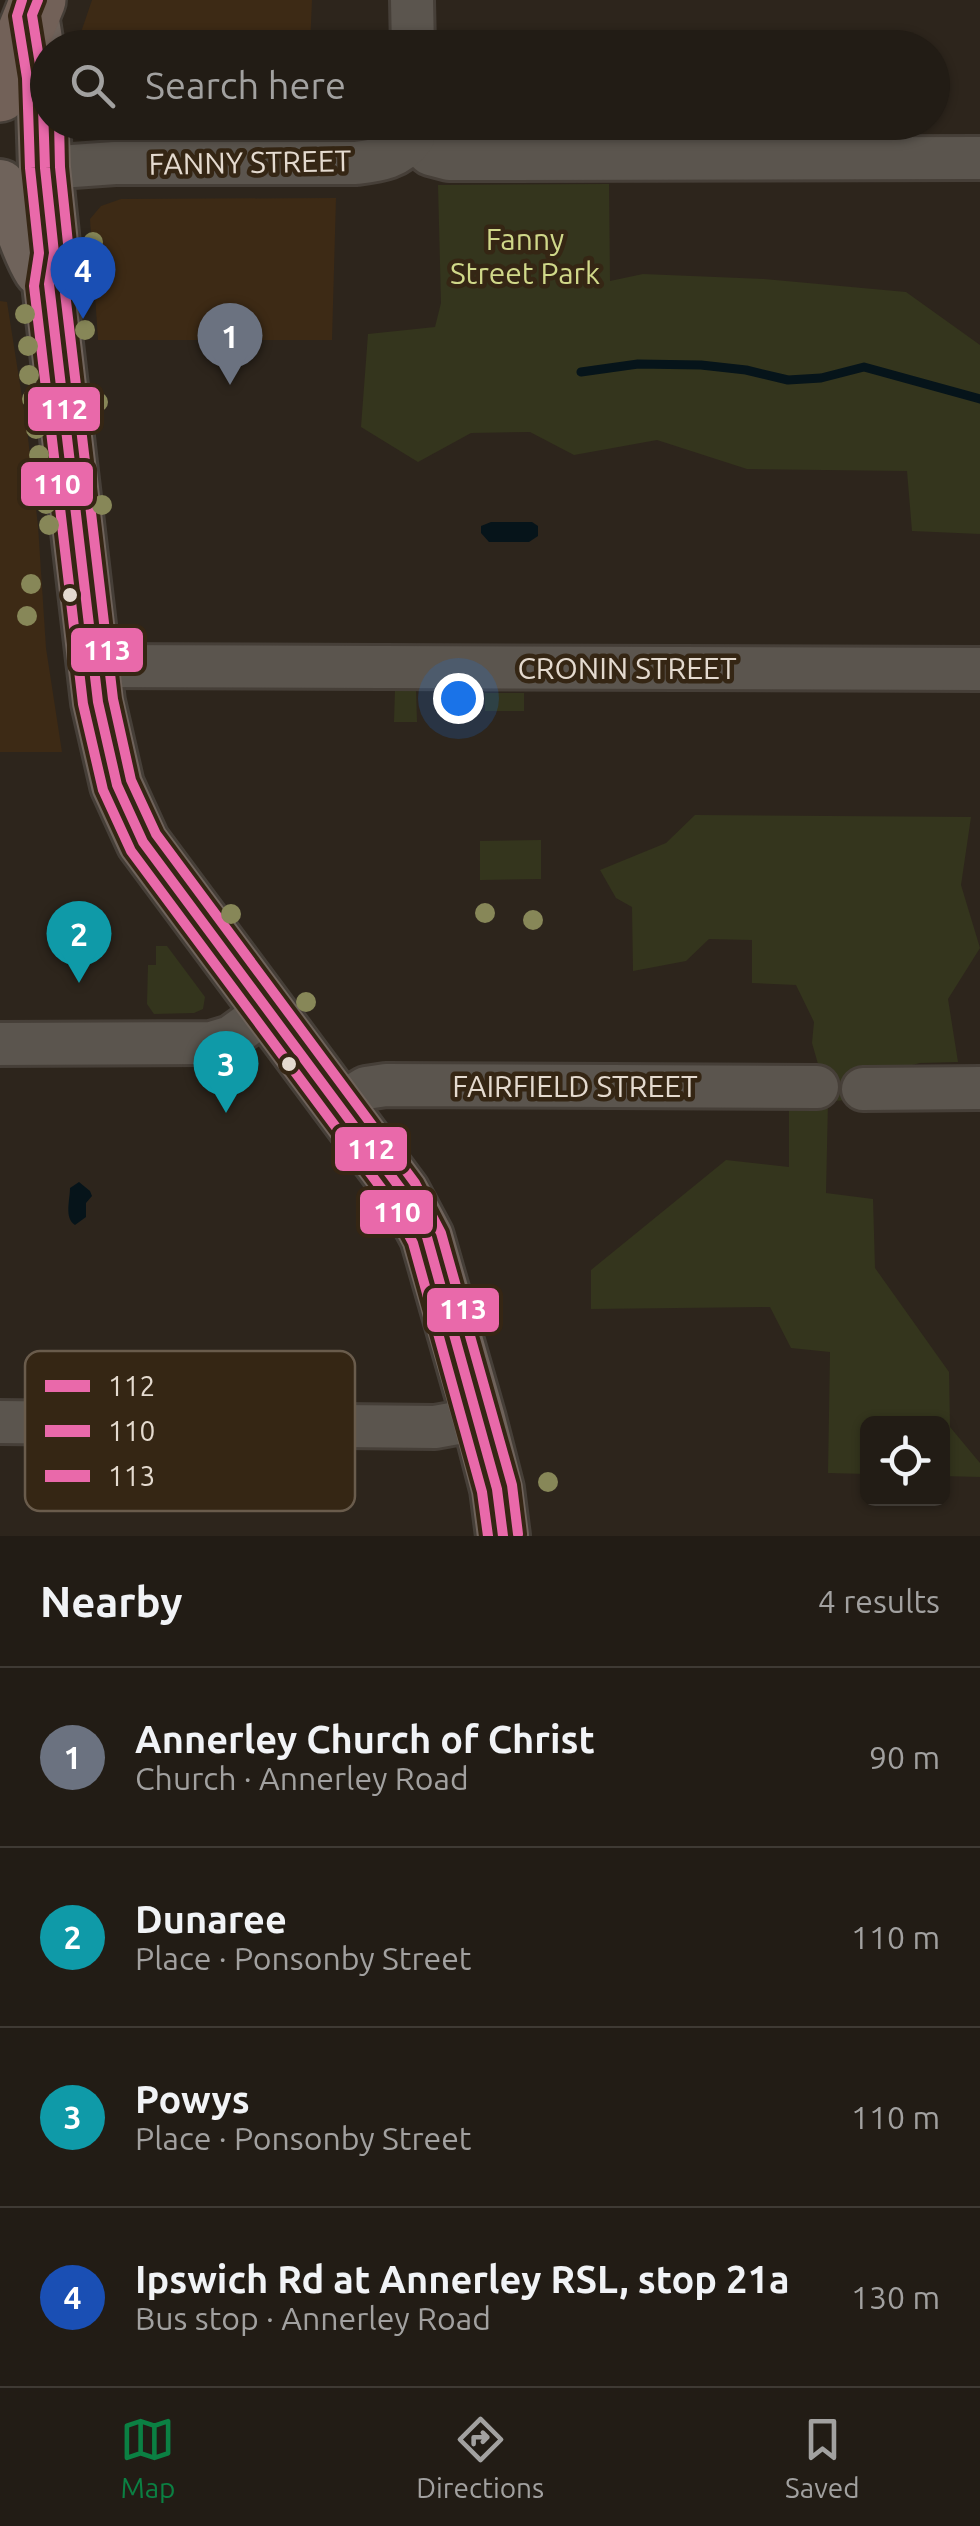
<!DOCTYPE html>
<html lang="en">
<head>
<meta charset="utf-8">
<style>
	:root { --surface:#221c15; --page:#2a251e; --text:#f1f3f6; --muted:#a2a1a0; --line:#3f3a34; --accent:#0b8043 }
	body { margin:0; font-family:Ubuntu,sans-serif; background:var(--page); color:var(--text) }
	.controls { position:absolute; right:30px; bottom:30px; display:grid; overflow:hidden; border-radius:15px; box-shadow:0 2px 8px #0004 }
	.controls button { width:90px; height:90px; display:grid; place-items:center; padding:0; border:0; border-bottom:2px solid var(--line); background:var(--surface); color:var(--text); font:50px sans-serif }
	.you { position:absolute; left:458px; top:698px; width:35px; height:35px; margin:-25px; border:8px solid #fff; border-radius:50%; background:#1a73e8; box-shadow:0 0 0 15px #1a73e833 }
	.badge { display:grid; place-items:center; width:65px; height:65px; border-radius:50%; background:var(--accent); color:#fff; font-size:32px; font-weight:700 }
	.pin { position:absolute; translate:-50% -82px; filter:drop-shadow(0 2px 5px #0008) }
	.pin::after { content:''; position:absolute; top:52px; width:35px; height:30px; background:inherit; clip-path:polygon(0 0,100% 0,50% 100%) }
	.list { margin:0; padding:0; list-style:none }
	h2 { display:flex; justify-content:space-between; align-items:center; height:130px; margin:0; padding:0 40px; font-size:42px }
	h2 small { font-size:32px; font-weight:400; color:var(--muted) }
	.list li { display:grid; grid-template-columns:65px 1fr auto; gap:30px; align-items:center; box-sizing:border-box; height:180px; padding:0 40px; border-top:2px solid var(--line) }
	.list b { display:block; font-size:38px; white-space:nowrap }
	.list p { margin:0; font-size:32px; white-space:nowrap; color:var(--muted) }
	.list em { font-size:32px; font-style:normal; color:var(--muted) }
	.icon { flex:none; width:55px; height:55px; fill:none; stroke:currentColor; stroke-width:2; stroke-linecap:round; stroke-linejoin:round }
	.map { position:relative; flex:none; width:980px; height:1536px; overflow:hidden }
	.search { position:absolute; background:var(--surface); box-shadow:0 2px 8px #0004; left:30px; right:30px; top:30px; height:110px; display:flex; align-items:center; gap:25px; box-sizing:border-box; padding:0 35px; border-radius:55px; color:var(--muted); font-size:38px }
	.sheet { height:850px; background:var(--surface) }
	nav { display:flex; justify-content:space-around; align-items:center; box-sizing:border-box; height:140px; border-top:2px solid var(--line); background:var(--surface); font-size:28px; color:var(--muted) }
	nav a { display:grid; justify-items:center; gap:5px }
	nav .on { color:var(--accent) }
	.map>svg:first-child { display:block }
	.built { fill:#3d2a15 }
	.green { fill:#34351d }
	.water { fill:#06141a }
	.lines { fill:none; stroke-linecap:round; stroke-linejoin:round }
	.stream { stroke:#06141a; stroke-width:9 }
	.minor-casing { stroke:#463f38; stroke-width:48 }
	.major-casing { stroke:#463f38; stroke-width:58 }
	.highway-casing { stroke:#463f38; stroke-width:60 }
	.minor { stroke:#5b554e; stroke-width:42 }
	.major { stroke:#6f635b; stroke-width:52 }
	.highway { stroke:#726158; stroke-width:55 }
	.bus-1-casing { stroke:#352614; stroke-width:18 }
	.bus-2-casing { stroke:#352614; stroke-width:18 }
	.bus-3-casing { stroke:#352614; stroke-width:18 }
	.bus-1 { stroke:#e969aa; stroke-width:10 }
	.bus-2 { stroke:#e969aa; stroke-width:10 }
	.bus-3 { stroke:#e969aa; stroke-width:10 }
	.tree { fill:#878758 }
	.bus-dot { fill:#e4dacf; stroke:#352614; stroke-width:4 }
	.labels { text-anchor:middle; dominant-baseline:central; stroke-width:9; stroke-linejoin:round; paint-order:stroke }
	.street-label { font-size:30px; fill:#e4dacf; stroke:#352614 }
	.park-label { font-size:30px; fill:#d0d889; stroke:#352614 }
	.key { fill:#352614; stroke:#6a5c4c; stroke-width:2.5 }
	.key-label { font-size:28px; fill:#e4dacf }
	.line-badge { stroke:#352614; stroke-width:4 }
	.badge-label { font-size:28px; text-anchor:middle; font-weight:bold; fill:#fff }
</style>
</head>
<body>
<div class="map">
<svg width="980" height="1536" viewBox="0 0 980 1536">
	<rect width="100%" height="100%" fill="#2d251c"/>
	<g class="built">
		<polygon points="92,0 312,0 310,47 76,47"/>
		<polygon points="75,123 306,122 306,130 75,132"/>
		<polygon points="336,198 332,340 98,340 90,219 101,206 121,199"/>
		<polygon points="0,301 7,302 27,429 38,526 46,648 62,752 0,752"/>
	</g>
	<g class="green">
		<polygon points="609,184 610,281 643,274 764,279 906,292 980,345 980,534 912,531 907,471 747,469 657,440 574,455 530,432 471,433 418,462 361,427 368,334 435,327 441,303 438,185"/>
		<polygon points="416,688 417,722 394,722 395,689"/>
		<rect x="485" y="693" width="39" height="18"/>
		<polygon points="695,815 971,817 961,885 980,948 948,999 958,1062 920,1063 857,1079 856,1100 828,1101 826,1193 873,1199 875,1268 949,1372 950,1427 980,1463 980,1477 943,1476 942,1424 868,1424 867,1474 828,1473 830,1352 791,1348 770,1307 591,1309 591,1270 726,1160 789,1167 789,1100 817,1099 818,1064 812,1043 814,1022 796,985 752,983 752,940 709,939 686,961 633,971 632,907 616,898 600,870 666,843"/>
		<polygon points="541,840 541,879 480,880 480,841"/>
		<polygon points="156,946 167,946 205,997 203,1009 194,1013 154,1014 147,1004 148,965 156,965"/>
	</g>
	<g class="water">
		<polygon points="491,522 532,522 538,526 538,536 529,542 489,542 481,533 481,526"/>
		<path d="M79,1182L90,1191L92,1196L86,1203V1217L75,1225C64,1218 70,1200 70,1188Z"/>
	</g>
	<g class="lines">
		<polyline class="stream" points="581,372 638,364 701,365 746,370 788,380 821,378 864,367 980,399"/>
		<g class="minor-casing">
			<g id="minor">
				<polyline points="412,0 413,48"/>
				<polyline points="413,138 430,154 449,159 980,158"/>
				<path d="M45,168L115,163H356C380,160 398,158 413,138"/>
				<polyline points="94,666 980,669"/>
				<polyline points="0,1044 211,1043 231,1037 267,1011"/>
				<polyline points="863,1089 980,1088"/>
				<polyline points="338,1105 366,1088 386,1085 817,1087"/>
				<polyline points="0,1422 435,1427 479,1419"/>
			</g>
		</g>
		<g class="major-casing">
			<g id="major">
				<polyline points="32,15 42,77 45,168 54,253 49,284 98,702 117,785 143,842 403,1192 427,1237 479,1419 497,1489 503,1536"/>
				<path d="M0,186C20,211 23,243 40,270"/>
			</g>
		</g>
		<g class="highway-casing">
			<polyline id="highway" points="0,94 38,0"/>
		</g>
		<use href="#minor" class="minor"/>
		<use href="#major" class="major"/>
		<use href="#highway" class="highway"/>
		<g class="bus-1-casing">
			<polyline id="bus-1" points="38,0 32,15 42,77 45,168 54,253 49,284 98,702 117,785 143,842 403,1192 427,1237 497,1489 503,1536"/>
		</g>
		<g class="bus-2-casing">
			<polyline id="bus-2" points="22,0 17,16 27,78 30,168 39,253 34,286 83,704 103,790 131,851 390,1200 413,1243 482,1492 488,1536"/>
		</g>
		<g class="bus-3-casing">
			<polyline id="bus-3" points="59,122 60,167 69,253 64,284 113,699 131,780 156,834 415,1183 441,1233 512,1485 518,1534"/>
		</g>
		<use href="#bus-1" class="bus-1"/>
		<use href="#bus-2" class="bus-2"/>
		<use href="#bus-3" class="bus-3"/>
	</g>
	<g class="tree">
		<circle cx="93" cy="242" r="10"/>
		<circle cx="25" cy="314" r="10"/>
		<circle cx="85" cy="330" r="10"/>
		<circle cx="28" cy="346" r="10"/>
		<circle cx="29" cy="375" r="10"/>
		<circle cx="32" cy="399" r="10"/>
		<circle cx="98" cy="402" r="10"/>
		<circle cx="36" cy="429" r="10"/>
		<circle cx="39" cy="455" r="10"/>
		<circle cx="43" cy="479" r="10"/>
		<circle cx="46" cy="504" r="10"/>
		<circle cx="102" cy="505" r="10"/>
		<circle cx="49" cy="525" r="10"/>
		<circle cx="31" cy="584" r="10"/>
		<circle cx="27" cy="616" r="10"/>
		<circle cx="485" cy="913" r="10"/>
		<circle cx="231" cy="914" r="10"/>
		<circle cx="533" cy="920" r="10"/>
		<circle cx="306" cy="1002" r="10"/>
		<circle cx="548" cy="1482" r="10"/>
	</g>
	<g class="bus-dot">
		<circle cx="70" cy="595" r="9"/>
		<circle cx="289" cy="1064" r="9"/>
	</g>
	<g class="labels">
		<g class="street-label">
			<text transform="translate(250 162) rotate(-1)">FANNY STREET</text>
			<text x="627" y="668">CRONIN STREET</text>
			<text x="575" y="1086">FAIRFIELD STREET</text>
		</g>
		<g class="park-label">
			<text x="525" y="239">Fanny<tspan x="525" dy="34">Street Park</tspan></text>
		</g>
	</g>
	<rect x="25" y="1351" width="330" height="160" rx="15" class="key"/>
	<rect x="45" y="1380" width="45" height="12" fill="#e969aa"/>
	<rect x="45" y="1425" width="45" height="12" fill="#e969aa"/>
	<rect x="45" y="1470" width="45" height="12" fill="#e969aa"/>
	<g class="key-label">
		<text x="108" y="1396">112</text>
		<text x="108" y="1441">110</text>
		<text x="108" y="1486">113</text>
	</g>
	<g class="line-badge">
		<rect x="26" y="385" width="76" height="48" rx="10" fill="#e969aa"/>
		<rect x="19" y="460" width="76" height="48" rx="10" fill="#e969aa"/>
		<rect x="69" y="626" width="76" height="48" rx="10" fill="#e969aa"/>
		<rect x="333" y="1125" width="76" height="48" rx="10" fill="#e969aa"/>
		<rect x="358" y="1188" width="77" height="48" rx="10" fill="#e969aa"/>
		<rect x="425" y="1286" width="76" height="48" rx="10" fill="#e969aa"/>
	</g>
	<g class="badge-label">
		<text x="64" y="419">112</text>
		<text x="57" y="494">110</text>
		<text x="107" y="660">113</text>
		<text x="371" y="1159">112</text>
		<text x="397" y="1222">110</text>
		<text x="463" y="1319">113</text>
	</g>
</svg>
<div class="controls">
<button><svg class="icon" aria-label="locate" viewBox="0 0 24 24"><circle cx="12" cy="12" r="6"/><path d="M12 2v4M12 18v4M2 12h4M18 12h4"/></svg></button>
</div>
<div class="you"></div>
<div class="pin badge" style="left:230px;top:385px;background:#6b7280">1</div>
<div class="pin badge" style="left:79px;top:983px;background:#0f9aa8">2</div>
<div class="pin badge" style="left:226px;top:1113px;background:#0f9aa8">3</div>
<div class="pin badge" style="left:83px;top:319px;background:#1a4fb4">4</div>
<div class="search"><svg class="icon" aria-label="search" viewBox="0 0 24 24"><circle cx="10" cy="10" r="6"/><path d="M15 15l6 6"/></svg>Search here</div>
</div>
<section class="sheet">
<h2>Nearby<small>4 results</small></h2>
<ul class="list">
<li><span class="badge" style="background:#6b7280">1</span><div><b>Annerley Church of Christ</b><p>Church · Annerley Road</p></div><em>90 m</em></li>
<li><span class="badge" style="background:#0f9aa8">2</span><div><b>Dunaree</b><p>Place · Ponsonby Street</p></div><em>110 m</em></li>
<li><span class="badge" style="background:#0f9aa8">3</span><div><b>Powys</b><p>Place · Ponsonby Street</p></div><em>110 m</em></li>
<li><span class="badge" style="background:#1a4fb4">4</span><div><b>Ipswich Rd at Annerley RSL, stop 21a</b><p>Bus stop · Annerley Road</p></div><em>130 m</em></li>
</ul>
</section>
<nav>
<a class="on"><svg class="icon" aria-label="map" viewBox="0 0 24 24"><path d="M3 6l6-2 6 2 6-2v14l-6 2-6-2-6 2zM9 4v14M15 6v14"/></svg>Map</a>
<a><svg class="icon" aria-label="directions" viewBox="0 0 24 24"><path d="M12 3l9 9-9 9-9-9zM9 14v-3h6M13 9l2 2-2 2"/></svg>Directions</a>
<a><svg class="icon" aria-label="saved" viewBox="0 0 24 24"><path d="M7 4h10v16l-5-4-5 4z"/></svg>Saved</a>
</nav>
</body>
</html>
